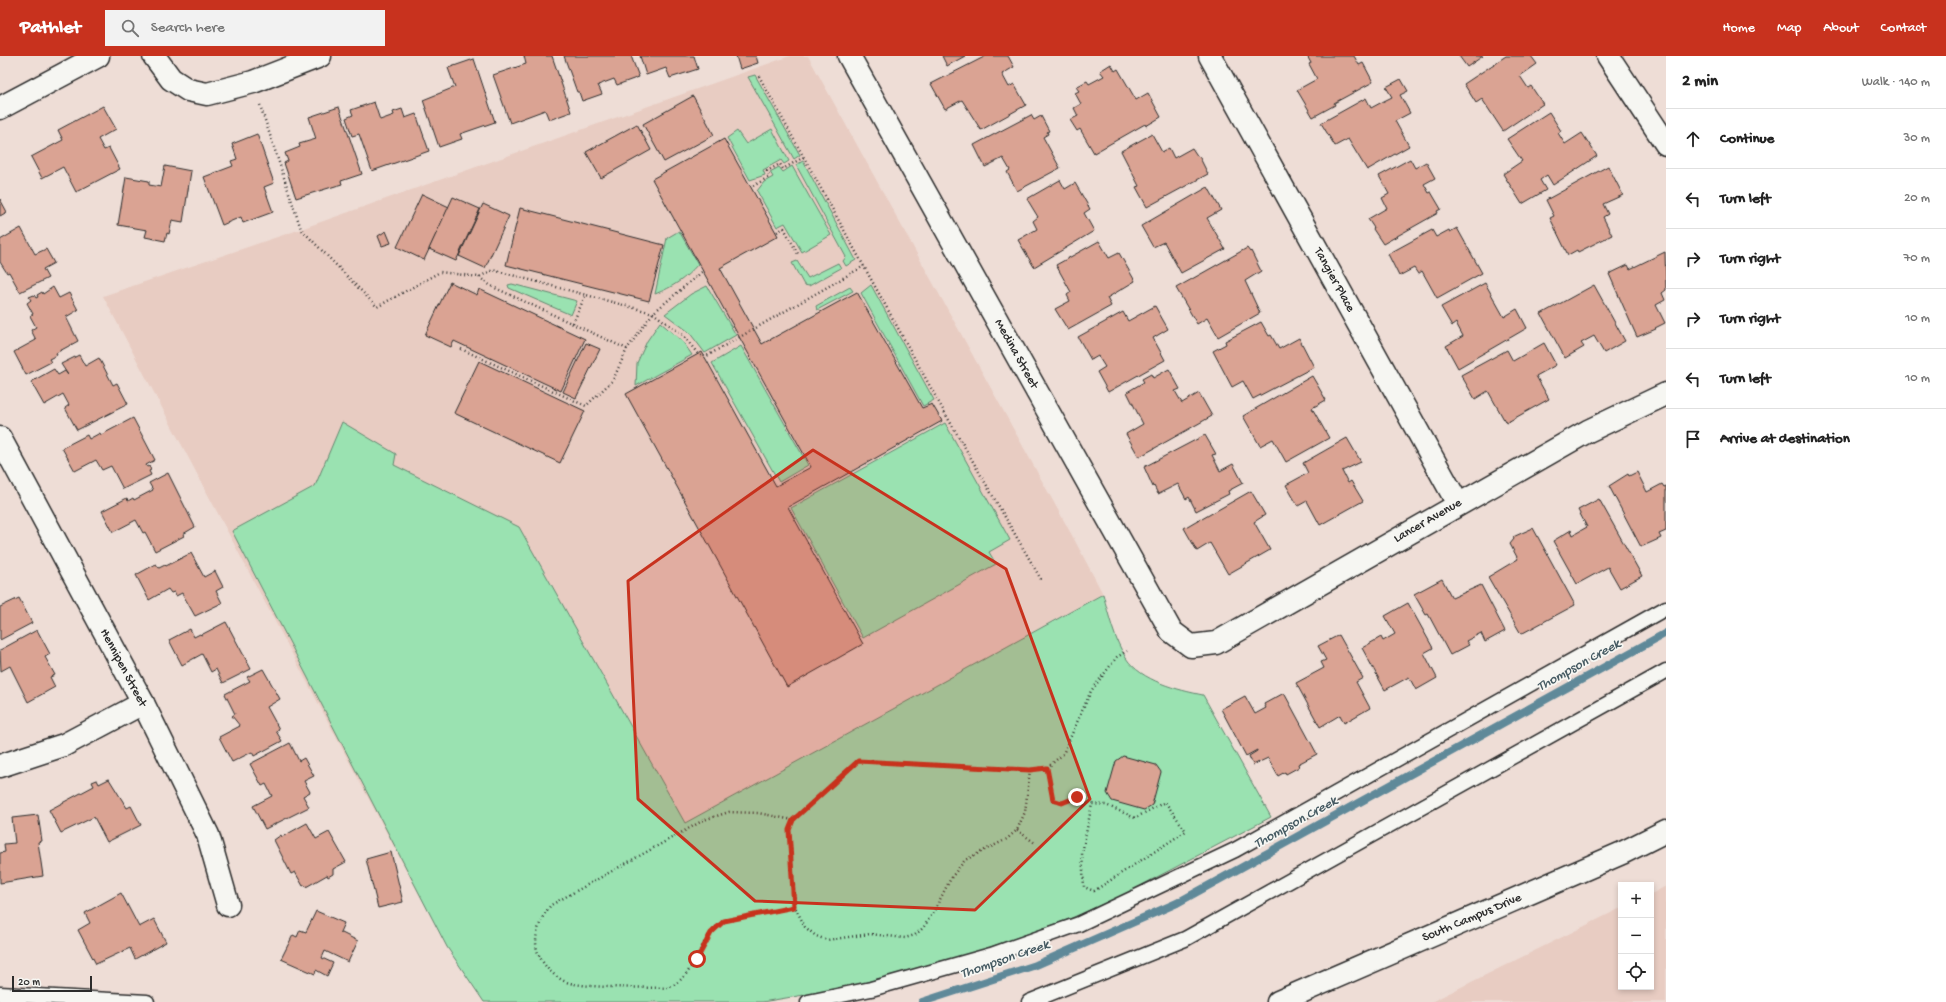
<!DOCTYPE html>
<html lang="en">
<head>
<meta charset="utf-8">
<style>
	:root { --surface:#fff; --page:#f2f2f2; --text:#222; --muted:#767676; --line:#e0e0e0; --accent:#c8321e }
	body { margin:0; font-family:"Gochi Hand",sans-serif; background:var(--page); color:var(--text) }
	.controls { position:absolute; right:12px; bottom:12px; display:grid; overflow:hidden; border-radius:0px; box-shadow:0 2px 6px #0003 }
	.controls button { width:36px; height:36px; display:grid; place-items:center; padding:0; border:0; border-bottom:1px solid var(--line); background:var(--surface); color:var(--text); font:20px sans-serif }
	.scale { position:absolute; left:12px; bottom:10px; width:80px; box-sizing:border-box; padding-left:4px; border:2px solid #2b2b2b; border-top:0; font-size:11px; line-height:14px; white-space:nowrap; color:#2b2b2b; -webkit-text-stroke:3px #f6f6f2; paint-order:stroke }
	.stop { position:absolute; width:12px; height:12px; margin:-9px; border:3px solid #c8321e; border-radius:50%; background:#fff }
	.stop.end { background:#c8321e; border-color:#fff; box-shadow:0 1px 4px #0008 }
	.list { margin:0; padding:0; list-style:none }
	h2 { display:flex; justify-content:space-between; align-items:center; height:52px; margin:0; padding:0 16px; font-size:17px }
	h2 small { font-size:13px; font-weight:400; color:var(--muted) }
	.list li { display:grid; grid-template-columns:26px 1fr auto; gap:12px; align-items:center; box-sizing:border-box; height:60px; padding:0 16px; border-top:1px solid var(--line) }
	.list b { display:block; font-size:15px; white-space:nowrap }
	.list em { font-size:13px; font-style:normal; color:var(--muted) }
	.icon { flex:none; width:22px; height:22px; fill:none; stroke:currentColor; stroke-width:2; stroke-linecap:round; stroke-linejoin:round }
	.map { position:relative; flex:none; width:1666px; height:946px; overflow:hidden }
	header { display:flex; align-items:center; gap:24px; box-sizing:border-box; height:56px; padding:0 20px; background:var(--accent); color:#fff }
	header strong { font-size:19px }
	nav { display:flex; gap:22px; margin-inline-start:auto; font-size:14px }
	.search { width:280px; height:36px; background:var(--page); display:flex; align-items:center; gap:10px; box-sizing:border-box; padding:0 14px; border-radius:0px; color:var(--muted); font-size:15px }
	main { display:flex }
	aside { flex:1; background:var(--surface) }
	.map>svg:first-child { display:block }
	.built { fill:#e8ccc2 }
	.green { fill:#9ae2b1; stroke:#62866e }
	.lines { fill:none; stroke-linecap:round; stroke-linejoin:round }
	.stream { stroke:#5f8999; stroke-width:8 }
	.building { fill:#daa393; stroke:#2b2b2b }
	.service-casing { stroke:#2b2b2b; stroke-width:17 }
	.minor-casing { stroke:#2b2b2b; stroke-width:25 }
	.tertiary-casing { stroke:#2b2b2b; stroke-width:25 }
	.path { stroke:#2b2b2b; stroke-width:2.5; stroke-dasharray:1 3; stroke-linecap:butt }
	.service { stroke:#f6f6f2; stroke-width:14 }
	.minor { stroke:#f6f6f2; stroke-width:22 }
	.tertiary { stroke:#f6f6f2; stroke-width:22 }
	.route { stroke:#c8321e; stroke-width:5 }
	.marked { fill:#c8321e; fill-opacity:0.2; stroke:#c8321e; stroke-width:3; stroke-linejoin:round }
	.labels { text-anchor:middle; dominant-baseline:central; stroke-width:3.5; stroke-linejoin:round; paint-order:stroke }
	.street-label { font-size:13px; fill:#2b2b2b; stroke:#f6f6f2 }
	.water-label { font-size:14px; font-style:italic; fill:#455a62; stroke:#f6f6f2 }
</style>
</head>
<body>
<header>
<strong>Pathlet</strong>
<div class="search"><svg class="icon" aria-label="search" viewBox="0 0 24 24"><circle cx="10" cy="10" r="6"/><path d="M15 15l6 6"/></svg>Search here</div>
<nav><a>Home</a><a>Map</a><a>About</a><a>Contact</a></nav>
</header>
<main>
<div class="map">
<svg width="1666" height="946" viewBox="0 0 1666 946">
	<rect width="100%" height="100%" fill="#eeddd6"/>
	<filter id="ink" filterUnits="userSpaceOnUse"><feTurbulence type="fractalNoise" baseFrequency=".025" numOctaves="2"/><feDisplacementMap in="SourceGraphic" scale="8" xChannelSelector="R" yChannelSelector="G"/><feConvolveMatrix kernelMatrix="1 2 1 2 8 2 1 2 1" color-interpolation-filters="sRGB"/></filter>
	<g filter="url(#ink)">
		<g class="built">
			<polygon points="790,0 808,0 1074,483 1103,538 685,767 447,891 103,240 301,173"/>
			<polygon points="1666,830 1666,946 1431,946 1621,852 1621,931 1651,931 1651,838"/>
		</g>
		<g class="green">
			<polygon points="755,19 800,99 794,103 748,21"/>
			<polygon points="772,73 789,105 784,108 781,104 763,114 765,119 750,124 727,82 737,75 746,88"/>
			<polygon points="803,105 856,204 846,210 843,205 846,201 796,109"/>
			<polygon points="792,110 831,179 802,196 785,167 777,171 757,135 764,126 773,121 770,116 779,111 783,116"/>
			<path d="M679,175L698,208C685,223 673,231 655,238L667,182Z"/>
			<polygon points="797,205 808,222 838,207 841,212 809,230 804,229 792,207"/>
			<polygon points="512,228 577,245 571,259 509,232 508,229"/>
			<polygon points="871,229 934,344 923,350 861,237"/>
			<polygon points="707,230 736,279 705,297 689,276 665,258 691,238"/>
			<polygon points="850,231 853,235 817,254 816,250"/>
			<polygon points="660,266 683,286 692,299 636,330 637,307 647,285"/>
			<polygon points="741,290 808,409 779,426 712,307"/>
			<path d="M342,366L396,398L394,409L519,471L685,767L1103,538C1109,560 1114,583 1126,602C1141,625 1178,634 1203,639L1271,761L1119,841L1067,864L982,894L846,932L762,946H484L447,891L232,475L315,430Z"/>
			<polygon points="945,367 1010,484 989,496 996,508 863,582 791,452"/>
		</g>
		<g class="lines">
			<polyline class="stream" points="922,946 1036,909 1177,847 1666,577"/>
		</g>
		<g class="building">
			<polygon points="524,0 552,0 571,56 549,64 545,54 510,67 493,19 526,8"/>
			<polygon points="564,0 631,0 639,21 617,29 614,23 598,29 602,38 582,45 579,36 577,36"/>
			<polygon points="640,0 694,0 698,13 670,22 666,12 646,19"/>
			<polygon points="736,0 756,0 758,7 740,13"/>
			<polygon points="942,0 965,0 947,10"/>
			<polygon points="986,0 1008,0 1014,11 1002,18 1009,31 1014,28 1026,49 981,74 962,44 945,53 931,28"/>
			<polygon points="1307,0 1354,0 1359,9 1363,7 1373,26 1334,47 1335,49 1313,61 1297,34 1317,23 1309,8 1311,7"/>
			<polygon points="1459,0 1483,0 1467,11"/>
			<polygon points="1506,0 1531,0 1537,8 1520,20 1528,32 1531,30 1543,48 1503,75 1482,43 1476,47 1464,28"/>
			<polygon points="474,3 495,66 460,78 462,83 439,91 423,44 455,31 448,12"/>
			<polygon points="1111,8 1115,15 1118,13 1136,44 1148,37 1161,61 1146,70 1145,68 1094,97 1080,73 1077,75 1070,64 1078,60 1074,52 1081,48 1075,37 1079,35 1076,31 1087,25 1089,28 1104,20 1100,15"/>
			<polygon points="1401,23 1408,35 1400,39 1410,57 1395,65 1409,90 1367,114 1348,83 1335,90 1321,67 1366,42 1371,52 1384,45 1392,41 1386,31"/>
			<polygon points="693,40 714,79 664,106 643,68"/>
			<polygon points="374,46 380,64 394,59 393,56 402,53 405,62 416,58 429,95 372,115 359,78 352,80 346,62 353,59 351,54"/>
			<polygon points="103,50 116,73 98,83 104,94 109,92 120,113 76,136 63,111 42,122 31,101 63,84 58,74"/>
			<polygon points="339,51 362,118 341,125 342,128 296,142 284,107 288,105 285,97 300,91 299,88 316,83 309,61"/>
			<polygon points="1549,56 1561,75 1558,77 1565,88 1582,77 1597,100 1553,129 1547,119 1540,124 1546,134 1522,148 1503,118 1522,105 1507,83"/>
			<polygon points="1031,59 1034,64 1041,60 1049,75 1047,76 1048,78 1043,81 1060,112 1017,135 1007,116 1010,114 1003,102 985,111 974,89"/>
			<polygon points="637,68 651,94 601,122 586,96"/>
			<polygon points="257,78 274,127 264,131 273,156 243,167 241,161 222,169 204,121 233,110 231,105 237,103 232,88"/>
			<polygon points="1152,78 1162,96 1169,92 1174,102 1192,92 1198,101 1199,100 1208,118 1147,151 1136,131 1139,130 1121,95"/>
			<polygon points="724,83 778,180 720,212 762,288 857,236 922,352 932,348 942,365 788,451 863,588 787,631 626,338 702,296 776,430 811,411 652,123"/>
			<polygon points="1410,103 1415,112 1426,106 1435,122 1424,128 1429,137 1431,136 1441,153 1437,155 1438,157 1383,188 1373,173 1374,172 1368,163 1387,152 1382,142 1389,138 1379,120"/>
			<polygon points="165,110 191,115 183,166 172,164 169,178 167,177 165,185 145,181 147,174 118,169 126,121 149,125 149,129 161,131"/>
			<polygon points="1608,110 1623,139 1603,148 1608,158 1603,161 1612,179 1578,196 1577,194 1568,199 1550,162 1554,160 1546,144"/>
			<polygon points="1060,124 1065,133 1075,127 1090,153 1084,157 1094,175 1034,211 1018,184 1037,173 1033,165 1038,161 1027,143"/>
			<polygon points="1208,131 1221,154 1207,162 1225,193 1181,217 1164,186 1153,191 1141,170"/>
			<polygon points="422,138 449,151 424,204 397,191"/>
			<polygon points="453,141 480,153 456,205 429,193"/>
			<polygon points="0,143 7,156 0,160"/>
			<polygon points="483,148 509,160 485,212 459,200"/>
			<polygon points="520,152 664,189 649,245 506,209"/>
			<polygon points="21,172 35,198 46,193 54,207 43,213 48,222 20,236 9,216 7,217 0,206 0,184"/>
			<polygon points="1457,172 1482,217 1437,242 1422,215 1418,218 1414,212 1399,220 1388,198 1432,174 1436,181 1449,174 1450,176"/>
			<polygon points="386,175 391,187 382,190 378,180"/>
			<polygon points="1099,185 1109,202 1119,197 1135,225 1107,242 1111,250 1068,274 1055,253 1070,245 1067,239 1071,236 1056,209"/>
			<polygon points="1247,192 1250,196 1251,195 1261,215 1245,225 1260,257 1218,281 1207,262 1197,268 1176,232"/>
			<polygon points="1665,196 1666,234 1662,237 1665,244 1656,249 1665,267 1655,272 1656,273 1637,281 1609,218 1628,209 1630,213"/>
			<polygon points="450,226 477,239 479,233 585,283 561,335 454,285 451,291 425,279"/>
			<polygon points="1485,227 1504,261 1517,253 1527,272 1458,312 1446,290 1463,280 1456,267 1452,270 1441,251"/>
			<polygon points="1594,229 1625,285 1604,297 1594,280 1581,287 1584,291 1565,302 1541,258"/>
			<polygon points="53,231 59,242 69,237 78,254 66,261 78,285 56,297 57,299 49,303 51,306 26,319 14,296 36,284 31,274 36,271 30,260 33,258 27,247 31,244 29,241 34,239 36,242 38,241 37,239 42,236 43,238"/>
			<polygon points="1155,250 1168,273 1153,282 1165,304 1108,336 1097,316 1105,311 1098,300 1091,304 1078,281 1123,256 1128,265"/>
			<polygon points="1261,266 1269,280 1271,279 1279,293 1299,282 1314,311 1253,343 1243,325 1232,331 1213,295 1226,288 1225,285"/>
			<polygon points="586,287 600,293 576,342 563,336"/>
			<polygon points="1544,287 1556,309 1536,320 1549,343 1506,367 1488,335 1475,343 1461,319 1507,294 1513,305"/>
			<polygon points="79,299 85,310 99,302 113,329 117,327 128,348 77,374 65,352 69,349 63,338 44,349 31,326 54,313 58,319 65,315 68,319 61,308"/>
			<polygon points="479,305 585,355 560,407 454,357"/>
			<polygon points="1169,313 1180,333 1175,335 1182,347 1199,337 1212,360 1139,401 1126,378 1143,368 1127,336 1144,326 1142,323 1151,318 1153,322"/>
			<polygon points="1312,320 1326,344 1312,352 1329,382 1286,406 1273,383 1260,390 1243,360"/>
			<polygon points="133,362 155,404 146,409 147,411 149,410 151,414 149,415 151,419 123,433 111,410 102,414 96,404 75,415 62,392 87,379 89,383 100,377 101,379"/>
			<polygon points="1205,379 1216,398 1212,399 1220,415 1233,408 1243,427 1228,435 1229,438 1196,455 1189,441 1186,443 1178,428 1158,438 1154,430 1153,431 1144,411"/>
			<polygon points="1347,382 1361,406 1342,415 1348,427 1351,425 1363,445 1320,469 1307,445 1298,450 1286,429 1308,417 1303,407"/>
			<polygon points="1637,416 1647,436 1662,428 1664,431 1666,430 1666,475 1659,478 1661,482 1641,491 1609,430 1628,418 1629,420"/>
			<polygon points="168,417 195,471 183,478 184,480 155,495 145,476 143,477 136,464 113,476 102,455 127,442 128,445 133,442 134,444 153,434 149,427"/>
			<polygon points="1251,435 1265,459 1254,466 1270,494 1228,518 1210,487 1197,495 1184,472 1201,462 1202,463"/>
			<polygon points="1599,443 1642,520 1620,532 1608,511 1577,528 1553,485 1571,474 1573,479 1587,471 1578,454"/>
			<polygon points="1533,472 1575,549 1521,578 1488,521 1518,503 1510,488 1514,483 1513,481"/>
			<polygon points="191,497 204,521 215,515 223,531 216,535 222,547 195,560 182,537 176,540 174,536 171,537 168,533 149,544 136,519 156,508 159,512 165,509 166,510"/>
			<polygon points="1442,523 1452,542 1481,529 1505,575 1485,586 1481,577 1466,585 1469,589 1450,599 1428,558 1426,559 1414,538"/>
			<polygon points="19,542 32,567 0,584 0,551"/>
			<polygon points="1408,547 1433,592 1424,597 1437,622 1416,634 1409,621 1385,634 1362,592 1381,581 1383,585 1395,578 1385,560"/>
			<polygon points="226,566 251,613 223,627 216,613 211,616 202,598 182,609 169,584 190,573 194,581 200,578 201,579"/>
			<polygon points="37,574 50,598 45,601 55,619 50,621 55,631 28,646 10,610 1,615 0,594"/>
			<polygon points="1339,579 1363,622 1356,626 1370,652 1344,667 1340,659 1320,671 1296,627 1324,612 1321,606 1326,604 1318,590"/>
			<polygon points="263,613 280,643 267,651 279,673 276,675 282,685 254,700 252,696 232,706 219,681 240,670 232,660 235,658 225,638 250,625 247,621"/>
			<polygon points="1284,637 1317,698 1298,708 1299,711 1286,718 1285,716 1278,720 1268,702 1253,709 1249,700 1257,695 1257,694 1246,700 1221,653 1245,640 1255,658 1266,652 1264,648"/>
			<polygon points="290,687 299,705 304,702 314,720 304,725 310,736 303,740 309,751 265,773 253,750 272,740 266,728 262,730 250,708"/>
			<polygon points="1123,700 1156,709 1161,716 1152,749 1144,754 1112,745 1107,737 1116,705"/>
			<polygon points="109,723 127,752 131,750 141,769 107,786 94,761 61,777 49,754 94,730 92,726 97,724 99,728"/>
			<polygon points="38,759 42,785 38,786 43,820 0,827 0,797 5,796 4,788 15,787 12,762"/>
			<polygon points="307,767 316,783 329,776 346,806 333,813 333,818 328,821 327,819 306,831 305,829 303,830 295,816 291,818 274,784 281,779 282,781"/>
			<polygon points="391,796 403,846 378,852 366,803"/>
			<polygon points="121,837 139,871 154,863 166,886 135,903 130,892 96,908 78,874 90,867 85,857"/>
			<polygon points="316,855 344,867 340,876 358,885 348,906 325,895 322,902 333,907 327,920 316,914 315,918 281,903 293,879 297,881 300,874 306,876"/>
		</g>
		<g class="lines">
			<g class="service-casing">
				<g id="service">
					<polyline points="0,938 147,946"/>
					<polyline points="808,946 871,933 991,899 1079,868 1235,794 1666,552"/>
					<polyline points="1029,946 1185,883 1666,615"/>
				</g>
			</g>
			<g class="minor-casing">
				<g id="minor">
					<polyline points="154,0 171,23 188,34 207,38 253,26 320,0"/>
					<polyline points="849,0 1171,575 1191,590 1216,587 1588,375 1666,338"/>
					<polyline points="1210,0 1458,448"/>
					<polyline points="1608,0 1666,88"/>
					<polyline points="0,52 98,0"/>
					<polyline points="0,382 143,647 208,779 228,849"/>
					<polyline points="0,710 64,689 143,647"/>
				</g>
			</g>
			<g class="tertiary-casing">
				<polyline id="tertiary" points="1278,946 1622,797 1666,775"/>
			</g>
			<g class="path">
				<polyline points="759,20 942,352 1042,525"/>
				<polyline points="260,49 301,173 377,251 440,216 479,221 493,214 653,257 683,279 698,298 705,301 864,210"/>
				<polyline points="753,130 769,121 767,115 780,108 783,113 804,101"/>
				<polyline points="777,176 784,172 798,198"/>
				<polyline points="479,221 491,230 627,293"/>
				<polyline points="573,267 586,238"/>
				<polyline points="461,293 586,350 613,324 627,293 653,257 703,215"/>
				<polyline points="1047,712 1053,745 1062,747 1077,741 1092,748 1106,749 1135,762 1165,746 1186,775 1094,835 1084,831 1082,797 1092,748"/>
				<polyline points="1030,714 1025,756 1017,774 1007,783 965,804 951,822 933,857 923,872 915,879 905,882 870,878 827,884 816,880 805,871 795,851 789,774 793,764 858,705 1030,714 1047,712 1063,698 1091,635 1117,601 1127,595"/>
				<path d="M793,764L758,757L729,756L704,764L551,849C541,861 532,881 538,897C543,909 552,919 564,925C581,933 646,931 668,932C699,918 698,881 724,865L795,851"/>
				<polyline points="1017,774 1035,787"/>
			</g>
			<use href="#service" class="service"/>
			<use href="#minor" class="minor"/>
			<use href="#tertiary" class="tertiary"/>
		</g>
	</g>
	<g class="lines" filter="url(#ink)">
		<polyline class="route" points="697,903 711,877 724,865 794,851 789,774 793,764 858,705 1030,714 1047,712 1053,744 1062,747 1077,741"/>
	</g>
	<path class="marked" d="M813,394L1006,513L1090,743L975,854L755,845L638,743L628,525Z"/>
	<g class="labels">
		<g class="street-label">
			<text transform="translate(1334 224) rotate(61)">Tangier Place</text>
			<text transform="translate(1016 298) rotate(61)">Medina Street</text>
			<text transform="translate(1428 465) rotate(-30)">Lancer Avenue</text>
			<text transform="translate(123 612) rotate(62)">Hennipen Street</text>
			<text transform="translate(1472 862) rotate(-23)">South Campus Drive</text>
		</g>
		<g class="water-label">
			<text transform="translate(1579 610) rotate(-29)">Thompson Creek</text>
			<text transform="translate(1296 767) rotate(-29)">Thompson Creek</text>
			<text transform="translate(1005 904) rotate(-19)">Thompson Creek</text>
		</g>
	</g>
</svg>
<div class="controls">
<button>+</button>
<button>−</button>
<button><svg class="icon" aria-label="locate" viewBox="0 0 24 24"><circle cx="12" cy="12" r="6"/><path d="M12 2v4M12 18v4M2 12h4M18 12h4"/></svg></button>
</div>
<div class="scale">20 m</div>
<div class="stop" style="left:697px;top:903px"></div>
<div class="stop end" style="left:1077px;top:741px"></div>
</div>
<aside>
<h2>2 min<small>Walk · 140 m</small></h2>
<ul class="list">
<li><svg class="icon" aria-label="ahead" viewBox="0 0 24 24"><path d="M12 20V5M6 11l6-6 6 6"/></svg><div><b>Continue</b></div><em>30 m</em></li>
<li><svg class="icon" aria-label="left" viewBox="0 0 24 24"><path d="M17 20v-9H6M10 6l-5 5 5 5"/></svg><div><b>Turn left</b></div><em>20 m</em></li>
<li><svg class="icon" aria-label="right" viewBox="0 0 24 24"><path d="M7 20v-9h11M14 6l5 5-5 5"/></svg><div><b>Turn right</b></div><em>70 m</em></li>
<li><svg class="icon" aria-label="right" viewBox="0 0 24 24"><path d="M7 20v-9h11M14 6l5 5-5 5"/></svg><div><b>Turn right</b></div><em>10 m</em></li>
<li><svg class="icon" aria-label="left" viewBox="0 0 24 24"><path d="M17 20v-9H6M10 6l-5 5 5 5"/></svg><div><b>Turn left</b></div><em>10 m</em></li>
<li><svg class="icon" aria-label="arrive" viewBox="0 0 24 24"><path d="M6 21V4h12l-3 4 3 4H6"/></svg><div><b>Arrive at destination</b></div></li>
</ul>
</aside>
</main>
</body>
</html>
